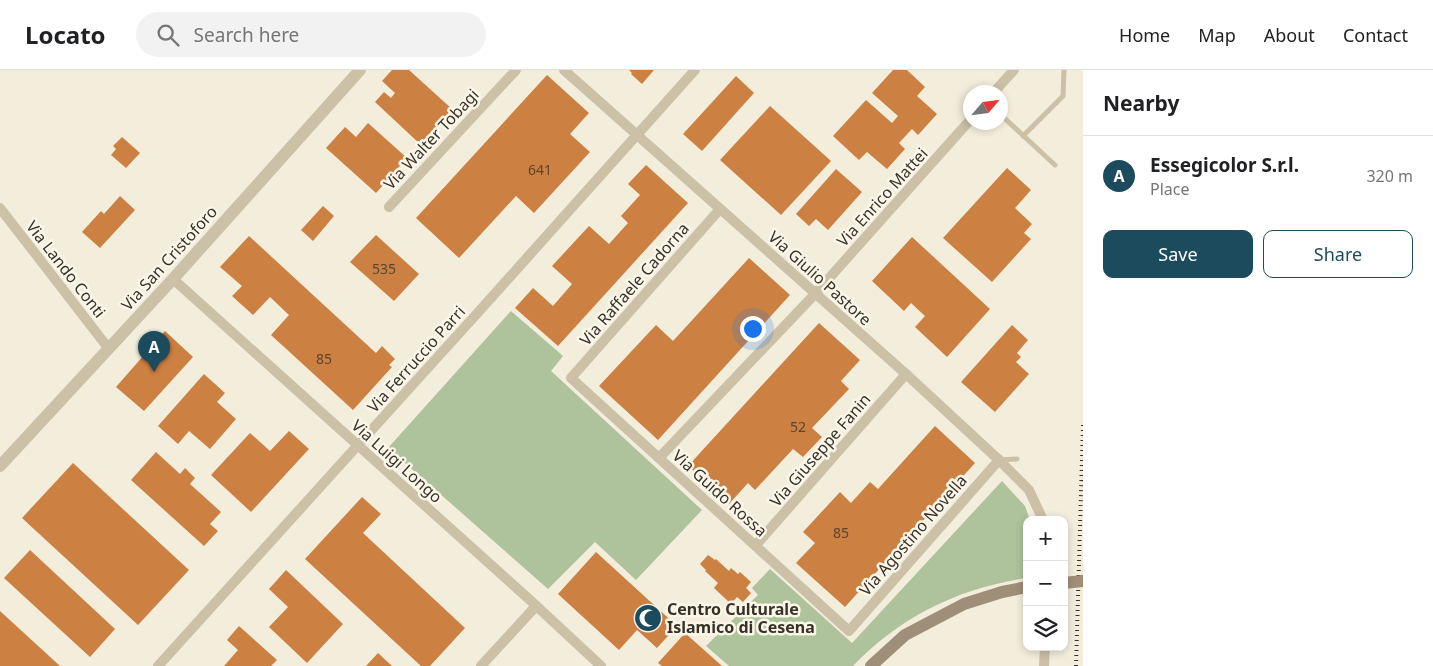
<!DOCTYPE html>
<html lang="en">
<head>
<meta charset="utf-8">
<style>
	:root { --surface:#fff; --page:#f2f2f2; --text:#202124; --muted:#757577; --line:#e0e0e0; --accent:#1b4b5c }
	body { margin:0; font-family:"Noto Sans",sans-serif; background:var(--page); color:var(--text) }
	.controls { position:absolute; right:15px; bottom:15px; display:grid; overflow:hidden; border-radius:10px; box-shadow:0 2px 8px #0003 }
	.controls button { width:45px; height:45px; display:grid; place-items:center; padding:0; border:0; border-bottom:1px solid var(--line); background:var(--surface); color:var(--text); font:25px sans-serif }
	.compass { position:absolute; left:963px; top:15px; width:45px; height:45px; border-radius:50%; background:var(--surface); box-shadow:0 2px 8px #0003; rotate:62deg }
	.you { position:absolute; left:752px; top:258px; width:18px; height:18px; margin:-12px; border:4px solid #fff; border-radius:50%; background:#1a73e8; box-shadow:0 0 0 8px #1a73e833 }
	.badge { display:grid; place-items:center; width:32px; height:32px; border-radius:50%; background:var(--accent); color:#fff; font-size:16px; font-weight:700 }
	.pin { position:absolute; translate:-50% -41px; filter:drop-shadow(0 1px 2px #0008) }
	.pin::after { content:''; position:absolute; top:26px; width:18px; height:15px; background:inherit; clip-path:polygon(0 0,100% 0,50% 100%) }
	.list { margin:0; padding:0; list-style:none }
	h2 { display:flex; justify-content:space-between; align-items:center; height:65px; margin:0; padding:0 20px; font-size:21px }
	h2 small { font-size:16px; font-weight:400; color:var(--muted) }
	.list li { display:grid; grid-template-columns:32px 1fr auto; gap:15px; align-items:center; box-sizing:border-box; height:80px; padding:0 20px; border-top:1px solid var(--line) }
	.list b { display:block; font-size:19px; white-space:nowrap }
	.list p { margin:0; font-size:16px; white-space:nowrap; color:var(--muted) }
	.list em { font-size:16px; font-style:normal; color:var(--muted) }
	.actions { display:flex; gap:10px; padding:15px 20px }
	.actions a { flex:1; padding:11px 0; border:1px solid var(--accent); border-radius:10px; text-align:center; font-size:18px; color:var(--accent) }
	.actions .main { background:var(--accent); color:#fff }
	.icon { flex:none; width:28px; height:28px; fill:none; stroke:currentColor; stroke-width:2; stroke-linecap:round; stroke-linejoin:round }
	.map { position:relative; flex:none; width:1083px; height:596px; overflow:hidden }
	header { display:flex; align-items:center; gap:30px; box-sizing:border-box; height:70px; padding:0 25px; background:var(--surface); border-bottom:1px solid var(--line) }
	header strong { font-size:24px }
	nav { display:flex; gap:28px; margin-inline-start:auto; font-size:18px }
	.search { width:350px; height:45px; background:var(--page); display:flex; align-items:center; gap:12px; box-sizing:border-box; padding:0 18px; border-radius:28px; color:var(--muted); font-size:19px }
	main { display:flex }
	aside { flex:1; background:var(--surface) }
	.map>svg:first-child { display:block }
	.green { fill:#aec39b }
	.building { fill:#cc8042 }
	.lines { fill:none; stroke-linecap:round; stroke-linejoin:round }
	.service { stroke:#ccc0a7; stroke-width:5 }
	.minor { stroke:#ccc0a7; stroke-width:10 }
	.tertiary { stroke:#ccc0a7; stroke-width:12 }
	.secondary { stroke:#a08f78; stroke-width:12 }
	.rail { stroke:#383128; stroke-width:4; stroke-dasharray:1 4; stroke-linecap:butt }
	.secondary-bridge { stroke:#a08f78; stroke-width:12 }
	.labels { text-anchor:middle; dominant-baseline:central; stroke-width:5; stroke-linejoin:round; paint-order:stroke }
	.number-label { font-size:14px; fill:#5d452e }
	.street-label { font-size:16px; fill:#383128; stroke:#fbf6e9 }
	.poi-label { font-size:16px; font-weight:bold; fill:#383128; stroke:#fbf6e9; text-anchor:start }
</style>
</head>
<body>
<header>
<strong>Locato</strong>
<div class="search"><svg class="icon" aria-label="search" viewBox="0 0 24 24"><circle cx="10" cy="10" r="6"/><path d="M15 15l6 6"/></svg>Search here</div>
<nav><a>Home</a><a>Map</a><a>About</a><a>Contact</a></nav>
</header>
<main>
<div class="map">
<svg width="1083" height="596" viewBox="0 0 1083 596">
	<rect width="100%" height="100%" fill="#f3eddc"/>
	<g class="green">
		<polygon points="511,241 563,286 551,301 702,440 636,510 595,472 548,519 388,378"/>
		<path d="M1002,411L1025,436L1030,450H1027V508C959,518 901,546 853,596H729L706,576L758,525L752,518L770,499L852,573Z"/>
	</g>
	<g class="building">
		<polygon points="392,0 409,0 452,39 420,74 375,32 384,22 391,28 395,23 382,11"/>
		<polygon points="629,0 654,0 642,14 631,4 632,3"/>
		<polygon points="893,0 907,0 925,17 917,26 937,44 918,65 912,59 899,73 905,79 887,99 867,82 859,90 833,66 866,30 892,53 898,46 872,23"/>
		<polygon points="547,5 589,43 570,64 590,82 534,143 516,126 459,188 416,148"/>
		<polygon points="736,6 754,23 702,81 683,64"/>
		<polygon points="770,36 831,91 781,145 720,90"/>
		<polygon points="368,53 407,88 397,99 402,103 390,117 385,113 376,123 326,78 345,57 356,67"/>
		<polygon points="122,67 140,83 126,98 111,85 116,79 113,76"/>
		<polygon points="646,95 688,133 558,276 515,238 533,218 553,236 572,214 552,196 589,156 609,174 628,153 621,146 640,125 628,114"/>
		<polygon points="1007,98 1031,120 1015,138 1032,154 1024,163 1031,169 992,212 943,168"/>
		<polygon points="836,99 862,122 828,160 816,149 809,156 796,144"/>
		<polygon points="120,126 135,140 100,178 82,162 101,141 104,144"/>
		<polygon points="323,136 334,146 313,171 301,160"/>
		<polygon points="376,165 419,204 394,231 350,192"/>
		<polygon points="249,166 376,283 382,276 395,289 389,295 392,297 353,340 271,265 289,245 270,227 253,245 232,226 242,216 220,197"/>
		<polygon points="912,167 990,239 947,287 915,257 925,246 911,233 904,241 872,211"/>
		<polygon points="749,188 790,225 658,370 599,316 656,255 673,271"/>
		<polygon points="819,253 860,290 841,311 849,319 812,358 822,367 803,387 793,379 755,420 748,413 729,434 688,396"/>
		<polygon points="1012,255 1028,270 1017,283 1021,287 1016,292 1029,304 995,342 961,312"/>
		<polygon points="165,261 193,287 144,341 116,317"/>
		<polygon points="204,304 225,323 217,332 236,349 210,379 189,361 178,374 158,356"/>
		<polygon points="935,356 975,393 845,537 796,493 815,473 803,462 840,422 851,433 870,412 878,419"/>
		<polygon points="289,361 309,379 251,442 211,405 250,363 270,381"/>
		<polygon points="156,382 180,404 185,398 195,408 190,414 221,442 210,454 218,461 204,476 131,410"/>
		<polygon points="73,393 189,500 138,555 22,448"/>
		<polygon points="362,427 381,444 363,463 465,558 430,596 421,596 305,489"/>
		<polygon points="30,480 115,559 90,587 4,508"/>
		<polygon points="596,482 677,556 657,578 637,560 619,580 558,524"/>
		<polygon points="708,485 715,490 716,489 729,501 731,498 738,504 740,502 751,512 746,518 751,523 743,532 737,527 731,534 714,518 718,513 705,501 706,500 700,494"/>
		<polygon points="286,500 343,554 307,593 269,557 288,537 269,519"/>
		<polygon points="0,541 60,596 0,596"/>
		<polygon points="239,556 277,590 271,596 224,596 238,580 227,570"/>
		<polygon points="685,563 722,596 662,596 658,593"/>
		<polygon points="378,583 392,596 366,596"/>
	</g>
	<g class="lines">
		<g class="service">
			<polyline points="1001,45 1055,95"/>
			<polyline points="1023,66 1063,26 1064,0"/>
			<polyline points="999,390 1017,389"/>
		</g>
		<g class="minor">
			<polyline points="564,0 906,304 999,390 1029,420 1043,450"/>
			<polyline points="994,22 1014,0"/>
			<polyline points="389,137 516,0"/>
			<polyline points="0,138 109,279"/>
			<polyline points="720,139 571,308 849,561 999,390"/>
			<polyline points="173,209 530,530 601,596"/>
			<polyline points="659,388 815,224 971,49"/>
			<polyline points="756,475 906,304"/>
			<polyline points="158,596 482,238 695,0"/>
			<polyline points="481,596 536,536"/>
			<polyline points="1044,596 1045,577"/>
		</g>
		<polyline class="tertiary" points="0,396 173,209 360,0"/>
		<polyline class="secondary" points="871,596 905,565 964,534 1002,522 1027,517"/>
		<polyline class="rail" points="1076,596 1083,354"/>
		<polyline class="secondary-bridge" points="1064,513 1083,511"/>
	</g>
	<defs>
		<g id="mosque-disc" transform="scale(1.4375)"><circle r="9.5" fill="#1b4b5c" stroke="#fbf6e9"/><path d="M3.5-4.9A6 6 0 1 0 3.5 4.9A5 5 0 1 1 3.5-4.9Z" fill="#fff"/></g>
	</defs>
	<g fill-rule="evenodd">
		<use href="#mosque-disc" x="648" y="548"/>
	</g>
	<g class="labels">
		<g class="number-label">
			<text x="540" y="99">641</text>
			<text x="384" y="198">535</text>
			<text x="324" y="288">85</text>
			<text x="798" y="356">52</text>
			<text x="841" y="462">85</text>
		</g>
		<g class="street-label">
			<text transform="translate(431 69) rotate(-47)">Via Walter Tobagi</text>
			<text transform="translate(882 127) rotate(-48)">Via Enrico Mattei</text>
			<text transform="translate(169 188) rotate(-48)">Via San Cristoforo</text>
			<text transform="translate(66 199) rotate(52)">Via Lando Conti</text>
			<text transform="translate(820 208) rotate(42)">Via Giulio Pastore</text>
			<text transform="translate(634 214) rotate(-49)">Via Raffaele Cadorna</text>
			<text transform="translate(416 289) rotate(-48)">Via Ferruccio Parri</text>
			<text transform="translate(820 380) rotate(-49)">Via Giuseppe Fanin</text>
			<text transform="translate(397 391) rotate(42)">Via Luigi Longo</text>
			<text transform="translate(720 423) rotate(42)">Via Guido Rossa</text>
			<text transform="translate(913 465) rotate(-49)">Via Agostino Novella</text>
		</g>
		<g class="poi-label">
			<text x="667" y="539">Centro Culturale<tspan x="667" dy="18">Islamico di Cesena</tspan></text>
		</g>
	</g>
</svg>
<div class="controls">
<button>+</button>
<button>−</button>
<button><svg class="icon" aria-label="layers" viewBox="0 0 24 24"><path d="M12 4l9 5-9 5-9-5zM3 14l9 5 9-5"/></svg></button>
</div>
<svg class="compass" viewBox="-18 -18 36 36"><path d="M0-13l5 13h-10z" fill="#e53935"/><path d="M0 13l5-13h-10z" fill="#757577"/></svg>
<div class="you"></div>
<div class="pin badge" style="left:154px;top:302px">A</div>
</div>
<aside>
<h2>Nearby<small></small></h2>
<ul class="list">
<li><span class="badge">A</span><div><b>Essegicolor S.r.l.</b><p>Place</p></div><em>320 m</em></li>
</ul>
<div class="actions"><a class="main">Save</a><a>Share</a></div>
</aside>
</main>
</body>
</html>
